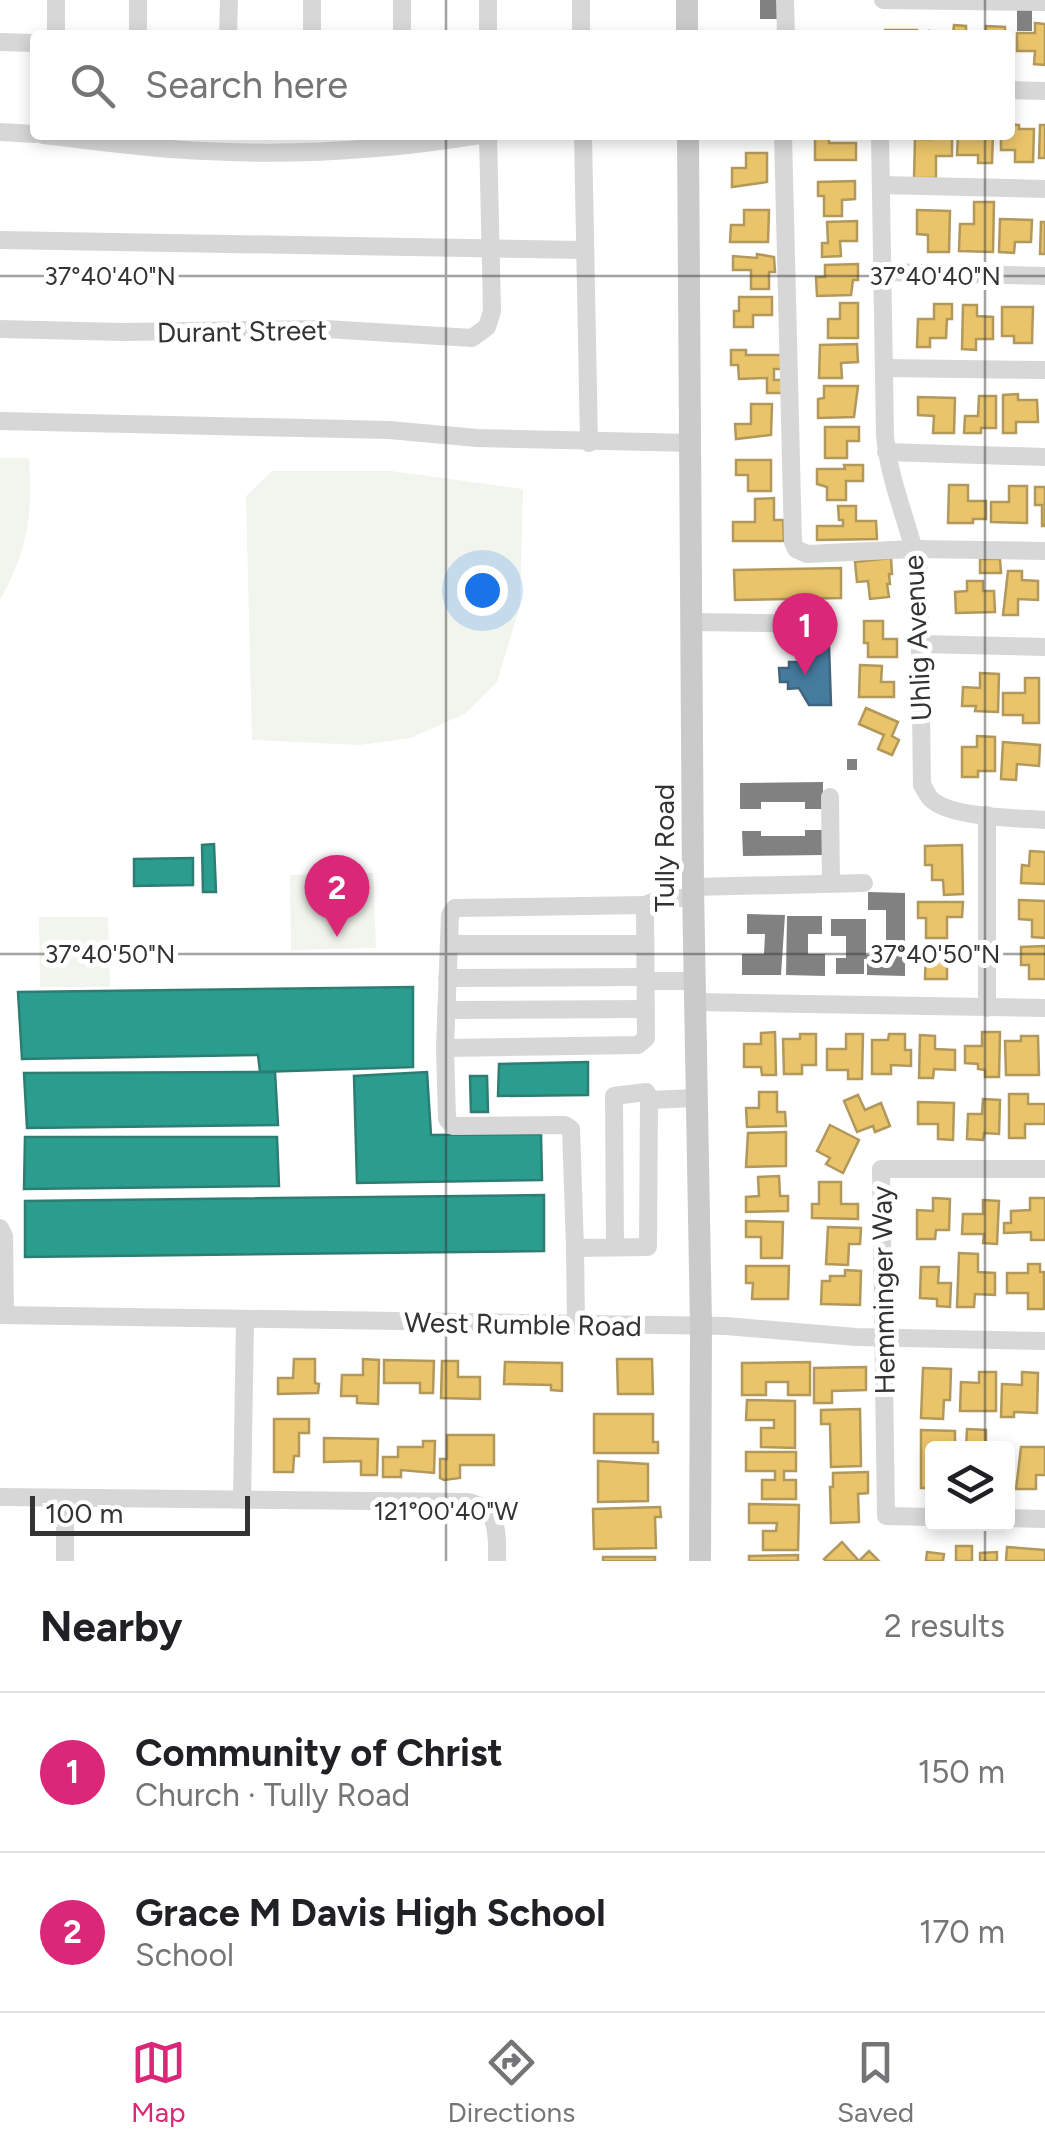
<!DOCTYPE html>
<html lang="en">
<head>
<meta charset="utf-8">
<style>
	:root { --surface:#fff; --page:#f2f2f2; --text:#202124; --muted:#757577; --line:#e0e0e0; --accent:#db2777 }
	body { margin:0; font-family:Figtree,sans-serif; background:var(--page); color:var(--text) }
	.controls { position:absolute; right:30px; bottom:30px; display:grid; overflow:hidden; border-radius:10px; box-shadow:0 5px 15px #0003 }
	.controls button { width:90px; height:90px; display:grid; place-items:center; padding:0; border:0; border-bottom:2px solid var(--line); background:var(--surface); color:var(--text); font:50px sans-serif }
	.scale { position:absolute; left:30px; bottom:25px; width:220px; box-sizing:border-box; padding-left:10px; border:5px solid #333; border-top:0; font-size:28px; line-height:35px; white-space:nowrap; color:#333; -webkit-text-stroke:8px #fff; paint-order:stroke }
	.you { position:absolute; left:482px; top:590px; width:35px; height:35px; margin:-25px; border:8px solid #fff; border-radius:50%; background:#1a73e8; box-shadow:0 0 0 15px #1a73e833 }
	.badge { display:grid; place-items:center; width:65px; height:65px; border-radius:50%; background:var(--accent); color:#fff; font-size:32px; font-weight:700 }
	.pin { position:absolute; translate:-50% -82px; filter:drop-shadow(0 2px 5px #0008) }
	.pin::after { content:''; position:absolute; top:52px; width:35px; height:30px; background:inherit; clip-path:polygon(0 0,100% 0,50% 100%) }
	.list { margin:0; padding:0; list-style:none }
	h2 { display:flex; justify-content:space-between; align-items:center; height:130px; margin:0; padding:0 40px; font-size:42px }
	h2 small { font-size:32px; font-weight:400; color:var(--muted) }
	.list li { display:grid; grid-template-columns:65px 1fr auto; gap:30px; align-items:center; box-sizing:border-box; height:160px; padding:0 40px; border-top:2px solid var(--line) }
	.list b { display:block; font-size:38px; white-space:nowrap }
	.list p { margin:0; font-size:32px; white-space:nowrap; color:var(--muted) }
	.list em { font-size:32px; font-style:normal; color:var(--muted) }
	.icon { flex:none; width:55px; height:55px; fill:none; stroke:currentColor; stroke-width:2; stroke-linecap:round; stroke-linejoin:round }
	.map { position:relative; flex:none; width:1045px; height:1561px; overflow:hidden }
	.search { position:absolute; background:var(--surface); box-shadow:0 5px 15px #0003; left:30px; right:30px; top:30px; height:110px; display:flex; align-items:center; gap:25px; box-sizing:border-box; padding:0 35px; border-radius:10px; color:var(--muted); font-size:38px }
	.sheet { height:450px; background:var(--surface) }
	nav { display:flex; justify-content:space-around; align-items:center; box-sizing:border-box; height:140px; border-top:2px solid var(--line); background:var(--surface); font-size:28px; color:var(--muted) }
	nav a { display:grid; justify-items:center; gap:5px }
	nav .on { color:var(--accent) }
	.map>svg:first-child { display:block }
	.green { fill:#f1f5ed }
	.homes { fill:#e9c46a; stroke:#b2985a; stroke-width:2.5 }
	.schools { fill:#2a9d8f; stroke:#2d7d73; stroke-width:2.5 }
	.public { fill:#457b9d; stroke:#40657d; stroke-width:2.5 }
	.building { fill:#818181 }
	.lines { fill:none; stroke-linecap:round; stroke-linejoin:round }
	.minor { stroke:#d7d7d7; stroke-width:18 }
	.major { stroke:#cacaca; stroke-width:22 }
	.ticks { fill:none; stroke:#333; stroke-width:2.5; stroke-opacity:0.45 }
	.labels { text-anchor:middle; dominant-baseline:central; stroke-width:10; stroke-linejoin:round; paint-order:stroke }
	.street-label { font-size:28px; fill:#333; stroke:#fff }
	.ticks-label { font-size:25px; text-anchor:middle; fill:#333; stroke:#fff; stroke-width:10; stroke-linejoin:round; paint-order:stroke }
</style>
</head>
<body>
<div class="map">
<svg width="1045" height="1561" viewBox="0 0 1045 1561">
	<rect width="100%" height="100%" fill="#fff"/>
	<g class="green">
		<path d="M0,458H29C32,518 29,547 0,600Z"/>
		<polygon points="272,471 391,471 523,489 520,606 497,682 466,713 411,738 360,745 252,740 246,496"/>
		<polygon points="373,873 376,948 291,950 290,875"/>
		<polygon points="39,917 108,917 110,987 40,987"/>
	</g>
	<g class="homes">
		<polygon points="1035,23 1045,24 1045,65 1034,64 1035,51 1017,51 1017,33 1035,33"/>
		<polygon points="954,25 966,26 966,35 929,35 929,31 953,34"/>
		<polygon points="986,26 1005,27 1005,35 986,35"/>
		<rect x="885" y="30" width="32" height="5"/>
		<polygon points="1010,124 1019,125 1019,129 1034,129 1033,162 1015,162 1015,150 1001,150 1001,135 1010,135"/>
		<polygon points="1040,125 1045,125 1045,158 1039,158"/>
		<polygon points="931,135 952,135 952,156 936,156 936,178 914,178 915,139 931,139"/>
		<polygon points="976,135 993,135 992,163 978,163 978,155 957,155 958,136"/>
		<polygon points="829,138 829,143 856,143 856,160 815,160 815,139"/>
		<polygon points="746,153 767,153 767,182 732,187 732,168 746,168"/>
		<polygon points="855,181 855,199 842,200 842,216 824,216 824,196 818,196 818,182"/>
		<polygon points="974,202 994,202 993,252 959,251 960,224 974,224"/>
		<polygon points="744,210 769,210 768,242 730,242 731,225 744,225"/>
		<polygon points="917,210 950,211 949,252 928,252 928,235 917,234"/>
		<polygon points="1000,219 1032,220 1031,242 1015,242 1014,253 999,252"/>
		<polygon points="857,221 857,241 840,241 841,256 822,257 822,243 828,243 827,222"/>
		<polygon points="1041,222 1045,222 1045,254 1040,254"/>
		<polygon points="757,254 774,257 775,272 769,272 769,289 751,289 751,270 733,270 733,256 757,258"/>
		<polygon points="858,264 858,280 853,280 851,295 817,296 816,277 825,277 825,265"/>
		<polygon points="739,297 772,297 772,315 753,315 753,327 734,327 734,311 739,311"/>
		<polygon points="840,303 858,303 858,338 828,338 828,319 840,319"/>
		<polygon points="934,304 952,304 952,319 947,319 946,338 930,338 930,347 917,347 918,319 934,319"/>
		<polygon points="963,305 977,305 977,316 993,317 993,339 976,339 976,350 962,349"/>
		<polygon points="1002,307 1033,307 1032,343 1014,343 1014,336 1002,336"/>
		<polygon points="857,344 858,362 841,363 842,378 819,378 820,345"/>
		<polygon points="731,350 746,350 746,355 782,355 782,369 774,369 774,380 782,380 782,393 767,393 767,378 739,379 738,365 731,365"/>
		<polygon points="824,386 858,386 854,417 818,418 818,399 824,398"/>
		<polygon points="1018,394 1018,400 1037,400 1038,422 1016,422 1016,433 1003,433 1003,395"/>
		<polygon points="979,396 996,396 996,428 981,428 981,433 964,433 965,416 978,416"/>
		<polygon points="918,397 955,398 954,433 933,433 934,416 918,415"/>
		<polygon points="751,404 772,404 771,435 736,439 735,424 751,424"/>
		<polygon points="825,427 859,427 859,441 847,441 847,458 825,458"/>
		<polygon points="736,460 771,460 771,491 748,491 748,475 736,475"/>
		<polygon points="844,465 863,465 863,481 846,481 846,500 827,500 827,487 817,484 817,469 845,469"/>
		<polygon points="949,485 968,485 968,501 986,501 986,519 973,519 973,523 948,523"/>
		<polygon points="1009,486 1027,486 1027,523 991,522 991,502 1009,502"/>
		<polygon points="1035,487 1045,487 1045,526 1042,526 1042,505 1035,505"/>
		<polygon points="774,498 774,520 783,520 784,541 733,541 733,522 755,522 755,499"/>
		<polygon points="838,506 856,506 856,521 876,521 877,539 817,540 817,526 843,526 843,520 839,520"/>
		<polygon points="891,558 892,574 889,574 890,584 887,584 889,597 870,599 868,581 857,582 855,562"/>
		<polygon points="980,559 1000,559 1001,573 980,573"/>
		<polygon points="841,568 841,598 735,600 734,570"/>
		<polygon points="1008,571 1022,571 1022,580 1038,581 1038,600 1018,599 1018,615 1003,615"/>
		<polygon points="967,581 983,581 983,591 994,591 995,612 956,613 955,592 967,591"/>
		<polygon points="864,621 883,621 883,639 897,639 897,657 868,657 868,643 864,643"/>
		<polygon points="860,665 882,666 881,682 894,682 894,697 859,697"/>
		<polygon points="980,673 999,674 998,712 975,711 976,706 962,706 963,687 980,688"/>
		<polygon points="1025,678 1039,678 1039,723 1023,723 1023,715 1003,715 1003,693 1025,693"/>
		<polygon points="866,708 898,722 892,736 899,740 892,755 878,749 884,735 859,724"/>
		<polygon points="977,736 995,737 995,771 978,771 978,777 962,777 962,747 977,747"/>
		<polygon points="1003,742 1040,745 1039,766 1017,764 1016,780 1001,779"/>
		<polygon points="962,845 963,894 944,895 943,880 932,880 932,865 925,865 925,846"/>
		<polygon points="1030,851 1045,852 1045,884 1021,883 1022,865 1029,866"/>
		<polygon points="1019,900 1045,901 1045,938 1032,937 1032,920 1019,919"/>
		<polygon points="918,902 963,902 962,917 947,917 947,938 926,938 926,918 918,918"/>
		<polygon points="926,944 963,944 962,960 947,959 947,979 925,979"/>
		<polygon points="1045,946 1045,979 1029,979 1029,965 1021,965 1021,947"/>
		<polygon points="775,1032 776,1075 762,1075 761,1067 744,1067 744,1044 761,1044 761,1033"/>
		<polygon points="982,1032 1000,1032 999,1077 985,1077 985,1070 978,1069 978,1064 965,1063 965,1046 982,1046"/>
		<polygon points="800,1034 816,1034 816,1065 802,1065 802,1074 784,1074 783,1039 800,1039"/>
		<polygon points="846,1034 863,1034 862,1079 848,1079 848,1070 827,1070 827,1049 846,1049"/>
		<polygon points="889,1034 905,1034 905,1050 911,1050 911,1066 891,1065 891,1074 872,1074 872,1040 888,1040"/>
		<polygon points="920,1035 935,1036 935,1049 955,1050 955,1070 934,1069 933,1078 919,1078"/>
		<polygon points="1021,1036 1038,1036 1039,1075 1006,1075 1005,1041 1021,1041"/>
		<polygon points="759,1092 777,1092 777,1112 785,1112 786,1126 747,1127 746,1108 759,1108"/>
		<polygon points="1009,1094 1028,1094 1028,1104 1045,1104 1045,1124 1025,1124 1025,1138 1009,1138"/>
		<polygon points="858,1095 865,1110 881,1103 890,1126 875,1132 873,1126 857,1132 844,1101"/>
		<polygon points="983,1099 1000,1100 999,1134 984,1133 983,1140 967,1139 968,1114 982,1114"/>
		<polygon points="918,1102 954,1103 953,1140 938,1139 938,1124 918,1124"/>
		<polygon points="830,1125 859,1140 843,1173 826,1164 830,1158 817,1151"/>
		<polygon points="786,1132 786,1166 746,1167 748,1133"/>
		<polygon points="779,1176 780,1196 788,1196 788,1211 746,1212 746,1197 759,1196 758,1177"/>
		<polygon points="819,1182 841,1182 841,1204 858,1204 858,1219 812,1218 812,1204 819,1204"/>
		<polygon points="933,1198 950,1199 949,1230 936,1230 935,1239 917,1239 917,1210 933,1211"/>
		<polygon points="1030,1198 1045,1198 1045,1240 1031,1240 1031,1232 1004,1233 1004,1223 1011,1223 1011,1211 1030,1210"/>
		<polygon points="983,1200 999,1201 997,1244 983,1243 984,1234 962,1234 963,1214 983,1214"/>
		<polygon points="746,1221 783,1222 782,1258 761,1258 761,1237 746,1237"/>
		<polygon points="828,1227 861,1228 860,1244 849,1244 848,1265 826,1264"/>
		<polygon points="959,1253 978,1254 978,1272 995,1273 995,1295 975,1294 974,1307 957,1307"/>
		<polygon points="1028,1264 1040,1264 1040,1272 1044,1272 1044,1309 1028,1309 1028,1293 1007,1293 1007,1273 1028,1273"/>
		<polygon points="746,1266 789,1266 788,1299 752,1299 753,1283 746,1283"/>
		<polygon points="921,1267 939,1267 938,1283 951,1283 950,1307 937,1306 937,1299 920,1298"/>
		<polygon points="845,1270 861,1271 860,1305 821,1304 822,1281 830,1281 830,1276 845,1276"/>
		<polygon points="294,1359 315,1359 315,1383 319,1384 318,1393 278,1394 278,1378 293,1378"/>
		<polygon points="363,1359 379,1360 378,1404 357,1403 357,1396 341,1396 342,1375 363,1375"/>
		<polygon points="617,1359 652,1359 653,1394 618,1394"/>
		<polygon points="384,1360 434,1361 433,1393 420,1393 420,1383 384,1383"/>
		<polygon points="442,1361 458,1361 458,1377 480,1377 480,1399 441,1398"/>
		<polygon points="505,1362 562,1363 562,1391 551,1390 551,1385 504,1384"/>
		<polygon points="810,1362 810,1395 788,1395 788,1382 766,1382 766,1395 742,1395 742,1363"/>
		<polygon points="866,1367 866,1390 832,1391 832,1403 814,1403 814,1368"/>
		<polygon points="923,1368 951,1369 950,1400 944,1400 943,1419 921,1418"/>
		<polygon points="979,1372 996,1372 996,1411 960,1411 961,1382 979,1383"/>
		<polygon points="1022,1372 1038,1373 1037,1413 1014,1412 1014,1417 1001,1417 1002,1384 1022,1385"/>
		<polygon points="747,1400 795,1401 795,1448 761,1447 761,1428 774,1428 774,1420 746,1420"/>
		<polygon points="860,1409 861,1466 831,1467 830,1424 821,1424 821,1410"/>
		<polygon points="594,1414 653,1414 653,1442 658,1442 658,1453 594,1453"/>
		<polygon points="274,1419 309,1419 309,1433 299,1433 299,1456 294,1456 293,1472 274,1472"/>
		<polygon points="967,1429 986,1430 986,1443 990,1444 990,1448 966,1448"/>
		<polygon points="921,1430 955,1431 955,1445 932,1448 932,1488 921,1488"/>
		<polygon points="447,1435 494,1435 494,1465 460,1465 460,1478 444,1480 440,1478 440,1459 447,1459"/>
		<polygon points="324,1438 378,1439 377,1475 361,1475 361,1461 324,1462"/>
		<polygon points="423,1441 435,1441 434,1473 401,1470 401,1477 383,1477 383,1457 398,1457 398,1447 423,1447"/>
		<polygon points="1021,1447 1045,1447 1045,1475 1036,1475 1036,1489 1016,1489"/>
		<polygon points="746,1452 796,1452 796,1471 784,1471 784,1480 796,1480 796,1499 762,1499 762,1480 775,1480 775,1471 746,1471"/>
		<polygon points="1008,1455 1012,1455 1011,1489 1008,1489"/>
		<polygon points="598,1461 648,1464 648,1501 598,1502"/>
		<polygon points="868,1472 868,1493 858,1494 859,1522 831,1523 830,1487 833,1487 833,1473"/>
		<polygon points="749,1504 799,1505 798,1550 763,1550 763,1531 776,1531 777,1523 749,1523"/>
		<polygon points="660,1507 661,1517 655,1517 656,1548 594,1549 593,1509"/>
		<polygon points="842,1542 859,1561 869,1551 879,1561 826,1561 824,1559"/>
		<rect x="956" y="1546" width="16" height="15"/>
		<polygon points="1007,1547 1045,1550 1045,1561 1006,1561"/>
		<polygon points="927,1552 944,1554 943,1561 926,1561"/>
		<polygon points="997,1552 997,1561 980,1561 980,1553"/>
		<polygon points="798,1555 798,1561 749,1561 749,1556"/>
		<rect x="603" y="1557" width="52" height="4"/>
	</g>
	<g class="schools">
		<polygon points="214,844 216,892 203,892 202,845"/>
		<polygon points="193,858 193,885 134,886 134,859"/>
		<polygon points="413,987 413,1067 260,1072 258,1055 22,1059 18,992"/>
		<polygon points="588,1062 588,1095 498,1096 499,1064"/>
		<polygon points="275,1072 278,1125 27,1128 24,1073"/>
		<polygon points="427,1072 431,1135 541,1134 542,1180 357,1183 354,1076"/>
		<polygon points="470,1076 487,1076 488,1112 471,1112"/>
		<polygon points="25,1137 277,1137 279,1186 24,1189"/>
		<polygon points="544,1195 544,1251 25,1257 25,1201"/>
	</g>
	<polygon class="public" points="807,646 829,646 831,705 809,705 799,688 788,689 788,682 780,682 779,668 789,668 789,662 799,662"/>
	<g class="building">
		<rect x="760" y="0" width="20" height="19"/>
		<rect x="1017" y="9" width="15" height="22"/>
		<rect x="847" y="759" width="10" height="11"/>
		<polygon points="823,782 823,809 805,809 805,802 761,802 761,809 740,809 740,783"/>
		<polygon points="805,830 823,830 823,855 743,856 742,831 761,831 761,836 805,836"/>
		<polygon points="868,892 905,893 905,976 867,975 867,959 864,959 864,974 836,974 836,958 846,958 846,936 831,936 831,919 866,919 866,955 886,955 886,910 868,910"/>
		<polygon points="747,914 785,915 781,975 742,975 742,954 764,954 765,934 747,934"/>
		<polygon points="787,916 822,916 822,934 808,934 808,954 825,954 825,976 786,975"/>
	</g>
	<g class="lines">
		<g class="minor">
			<polyline points="56,0 56,35"/>
			<polyline points="138,0 138,35"/>
			<polyline points="312,0 312,35"/>
			<polyline points="402,0 402,35"/>
			<polyline points="488,0 488,35"/>
			<polyline points="581,0 581,35"/>
			<polyline points="785,0 786,35"/>
			<polyline points="883,0 1045,2"/>
			<polyline points="228,35 229,0"/>
			<polyline points="0,42 35,43"/>
			<polyline points="1010,90 1045,91"/>
			<polyline points="0,132 35,134"/>
			<path d="M43,135C96,141 150,149 204,151C297,156 388,150 480,135"/>
			<polyline points="583,135 589,443"/>
			<polyline points="783,135 793,542 796,549 807,554 914,549 1045,551"/>
			<path d="M880,135L885,435C889,482 909,524 919,570L922,785C925,789 927,795 931,799C950,818 1018,818 1045,820"/>
			<polyline points="881,185 1045,189"/>
			<polyline points="0,240 584,250"/>
			<polyline points="882,272 1045,276"/>
			<polyline points="0,329 123,332 326,329 472,338 487,327 492,311 488,135"/>
			<polyline points="884,368 1045,370"/>
			<polyline points="0,421 389,430 477,438 691,443"/>
			<polyline points="886,452 1045,457"/>
			<polyline points="693,622 829,624"/>
			<polyline points="921,644 1045,647"/>
			<polyline points="830,797 831,883"/>
			<polyline points="693,887 864,883"/>
			<polyline points="645,905 664,898 694,898"/>
			<polyline points="449,944 645,944"/>
			<polyline points="447,978 646,977"/>
			<polyline points="646,981 695,981"/>
			<polyline points="695,1002 1045,1008"/>
			<polyline points="987,1008 987,815"/>
			<polyline points="446,1010 646,1009"/>
			<polyline points="445,1048 638,1045 646,1038 645,905 455,908 450,915 445,1048 447,1119 453,1126 565,1125 571,1129 575,1248"/>
			<polyline points="649,1100 696,1098"/>
			<polyline points="0,1228 4,1236 5,1315"/>
			<polyline points="0,1315 726,1326 856,1337 1045,1341"/>
			<polyline points="576,1325 575,1248 648,1247 649,1097 646,1092 614,1096 615,1247"/>
			<path d="M0,1497L468,1502C500,1509 497,1534 497,1561"/>
			<polyline points="242,1500 245,1320"/>
			<polyline points="932,1517 886,1516 881,1169 1045,1169"/>
			<polyline points="1008,1518 1045,1519"/>
			<polyline points="65,1561 65,1498"/>
		</g>
		<g class="major">
			<polyline points="687,0 687,35"/>
			<polyline points="688,135 693,887 701,1326 700,1561"/>
		</g>
	</g>
	<path class="ticks" d="M446,0V35M985,0V35M446,135V1561M985,135V1448M0,276H1045M0,954H1045M985,1524V1561"/>
	<g class="labels">
		<g class="street-label">
			<text transform="translate(242 331) rotate(-1)">Durant Street</text>
			<text transform="translate(917 638) rotate(-93)">Uhlig Avenue</text>
			<text transform="translate(664 848) rotate(-90)">Tully Road</text>
			<text transform="translate(883 1290) rotate(-91)">Hemminger Way</text>
			<text transform="translate(523 1324) rotate(1)">West Rumble Road</text>
		</g>
	</g>
	<g class="ticks-label">
		<text x="935" y="285">37°40'40"N</text>
		<text x="110" y="285">37°40'40"N</text>
		<text x="935" y="963">37°40'50"N</text>
		<text x="110" y="963">37°40'50"N</text>
		<text x="446" y="1520">121°00'40"W</text>
	</g>
</svg>
<div class="controls">
<button><svg class="icon" aria-label="layers" viewBox="0 0 24 24"><path d="M12 4l9 5-9 5-9-5zM3 14l9 5 9-5"/></svg></button>
</div>
<div class="scale">100 m</div>
<div class="you"></div>
<div class="pin badge" style="left:805px;top:675px">1</div>
<div class="pin badge" style="left:337px;top:937px">2</div>
<div class="search"><svg class="icon" aria-label="search" viewBox="0 0 24 24"><circle cx="10" cy="10" r="6"/><path d="M15 15l6 6"/></svg>Search here</div>
</div>
<section class="sheet">
<h2>Nearby<small>2 results</small></h2>
<ul class="list">
<li><span class="badge">1</span><div><b>Community of Christ</b><p>Church · Tully Road</p></div><em>150 m</em></li>
<li><span class="badge">2</span><div><b>Grace M Davis High School</b><p>School</p></div><em>170 m</em></li>
</ul>
</section>
<nav>
<a class="on"><svg class="icon" aria-label="map" viewBox="0 0 24 24"><path d="M3 6l6-2 6 2 6-2v14l-6 2-6-2-6 2zM9 4v14M15 6v14"/></svg>Map</a>
<a><svg class="icon" aria-label="directions" viewBox="0 0 24 24"><path d="M12 3l9 9-9 9-9-9zM9 14v-3h6M13 9l2 2-2 2"/></svg>Directions</a>
<a><svg class="icon" aria-label="saved" viewBox="0 0 24 24"><path d="M7 4h10v16l-5-4-5 4z"/></svg>Saved</a>
</nav>
</body>
</html>
